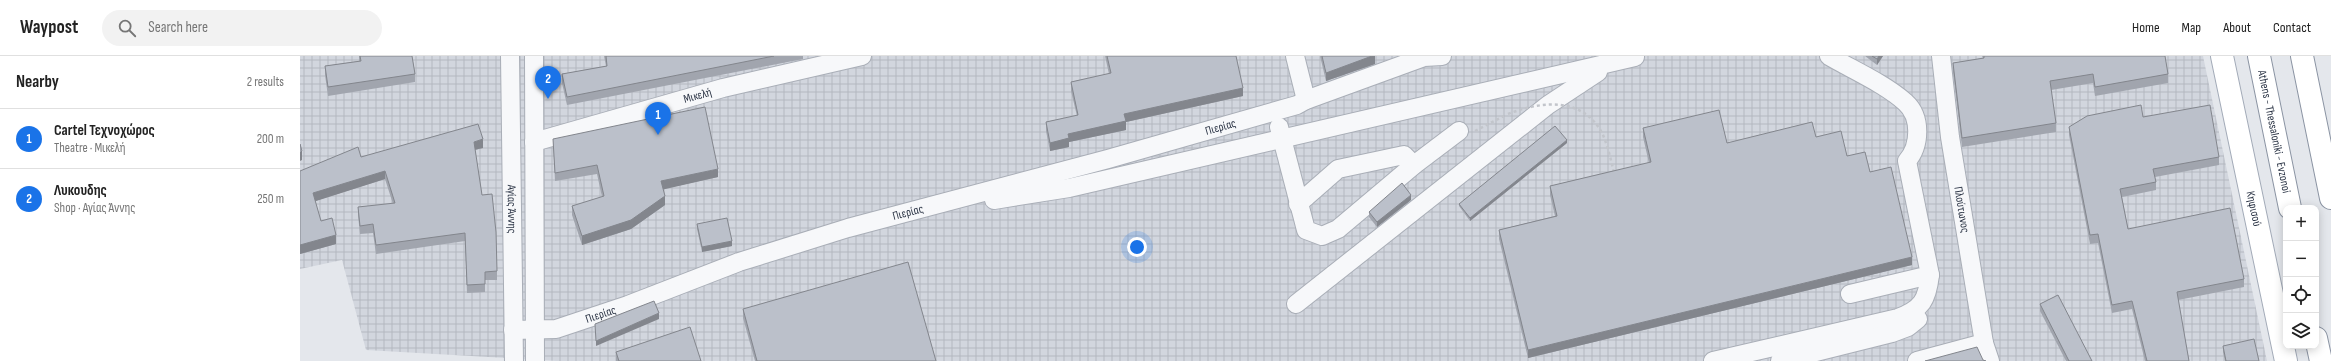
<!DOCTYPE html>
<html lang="en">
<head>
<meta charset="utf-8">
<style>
	:root { --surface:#fff; --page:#f2f2f2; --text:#222; --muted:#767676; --line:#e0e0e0; --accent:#1a73e8 }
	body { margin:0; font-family:"Sofia Sans Condensed",sans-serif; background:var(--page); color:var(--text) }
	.controls { position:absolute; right:12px; bottom:12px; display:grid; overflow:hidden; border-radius:8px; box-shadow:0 2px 10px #0003 }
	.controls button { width:36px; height:36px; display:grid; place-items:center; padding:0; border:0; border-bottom:1px solid var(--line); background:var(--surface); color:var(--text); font:20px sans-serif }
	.you { position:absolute; left:837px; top:191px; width:14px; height:14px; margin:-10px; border:3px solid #fff; border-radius:50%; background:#1a73e8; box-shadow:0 0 0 6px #1a73e833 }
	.badge { display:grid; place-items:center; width:26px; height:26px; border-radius:50%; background:var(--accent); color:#fff; font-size:13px; font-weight:700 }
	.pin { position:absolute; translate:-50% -33px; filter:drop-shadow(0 1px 2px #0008) }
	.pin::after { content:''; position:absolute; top:21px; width:14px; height:12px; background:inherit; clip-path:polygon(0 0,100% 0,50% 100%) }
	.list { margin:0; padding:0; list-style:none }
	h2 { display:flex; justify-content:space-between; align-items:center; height:52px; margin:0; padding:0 16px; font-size:17px }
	h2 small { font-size:13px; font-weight:400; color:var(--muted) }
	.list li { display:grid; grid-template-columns:26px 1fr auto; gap:12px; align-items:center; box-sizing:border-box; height:60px; padding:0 16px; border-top:1px solid var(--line) }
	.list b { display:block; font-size:15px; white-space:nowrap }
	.list p { margin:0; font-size:13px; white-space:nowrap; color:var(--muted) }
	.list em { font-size:13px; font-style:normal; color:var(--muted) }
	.icon { flex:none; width:22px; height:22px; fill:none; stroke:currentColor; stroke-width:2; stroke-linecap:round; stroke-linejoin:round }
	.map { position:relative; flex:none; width:2031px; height:305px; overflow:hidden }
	header { display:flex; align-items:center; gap:24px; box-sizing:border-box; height:56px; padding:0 20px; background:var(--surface); border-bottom:1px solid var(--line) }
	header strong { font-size:19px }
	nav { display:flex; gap:22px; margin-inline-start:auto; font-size:14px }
	.search { width:280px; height:36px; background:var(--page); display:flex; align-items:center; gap:10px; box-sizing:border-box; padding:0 14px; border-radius:22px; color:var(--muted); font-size:15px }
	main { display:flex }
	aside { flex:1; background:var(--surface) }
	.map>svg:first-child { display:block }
	.industrial { fill:url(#industrial-grid) }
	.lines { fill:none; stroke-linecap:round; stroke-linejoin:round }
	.minor-casing { stroke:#a9aeb7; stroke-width:20 }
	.major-casing { stroke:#a3abb8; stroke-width:24 }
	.highway-casing { stroke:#8b94a3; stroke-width:24 }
	.path { stroke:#c2c5cb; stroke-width:2.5; stroke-dasharray:3 3; stroke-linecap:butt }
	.minor { stroke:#f7f8fa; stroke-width:18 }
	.major { stroke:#fff; stroke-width:22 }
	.highway { stroke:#fff; stroke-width:22 }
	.path-bridge { stroke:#c2c5cb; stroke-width:2.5; stroke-dasharray:3 3; stroke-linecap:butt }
	.wall { fill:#a1a5ae }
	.shaded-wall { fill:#83868d }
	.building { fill:#bbc0ca; stroke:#83868d }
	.labels { text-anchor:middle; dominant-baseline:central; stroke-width:4; stroke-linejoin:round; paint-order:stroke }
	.street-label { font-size:12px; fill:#2b3445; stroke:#f4f6f9 }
</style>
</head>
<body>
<header>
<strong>Waypost</strong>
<div class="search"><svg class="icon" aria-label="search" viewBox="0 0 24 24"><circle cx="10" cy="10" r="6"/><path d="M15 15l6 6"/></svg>Search here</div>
<nav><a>Home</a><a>Map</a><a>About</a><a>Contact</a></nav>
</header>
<main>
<aside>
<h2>Nearby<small>2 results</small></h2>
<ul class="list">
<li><span class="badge">1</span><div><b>Cartel Τεχνοχώρος</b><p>Theatre · Μικελή</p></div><em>200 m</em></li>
<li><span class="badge">2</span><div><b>Λυκουδης</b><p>Shop · Αγίας Άννης</p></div><em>250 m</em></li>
</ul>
</aside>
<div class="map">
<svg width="2031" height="305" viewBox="0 0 2031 305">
	<defs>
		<pattern id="industrial-grid" width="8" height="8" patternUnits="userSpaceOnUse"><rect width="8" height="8" fill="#d2d6de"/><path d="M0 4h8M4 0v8" fill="none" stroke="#b4b8c0"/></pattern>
	</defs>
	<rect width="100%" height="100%" fill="#e4e7ec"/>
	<polygon class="industrial" points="0,0 1903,0 1967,305 257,305 66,294 42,204 0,213"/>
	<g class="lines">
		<g class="minor-casing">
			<g id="minor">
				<path id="s1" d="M210,0L214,305"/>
				<polyline points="234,0 235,305"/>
				<polyline points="995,0 1006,44"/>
				<path d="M1529,0C1553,14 1585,28 1605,46C1622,61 1620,90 1607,105L1630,219L1550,238"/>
				<path id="s2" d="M1641,0L1650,81L1684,287L1690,305"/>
				<polyline points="979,71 1006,174 1022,180 1038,173 1114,109 1159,75"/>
				<path id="s3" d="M234,86L423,32L562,0"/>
				<polyline points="694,144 769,132 1335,1"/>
				<polyline points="998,148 1038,113 1104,99 1114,109"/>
				<polyline points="996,248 1248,49 1298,16"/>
				<path id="s4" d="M213,274L256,273L328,249L439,206L548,172L808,103L997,49L1006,44L1124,1L1142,0"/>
				<path d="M1413,305L1598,262C1622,253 1627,244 1630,219"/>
				<polyline points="1480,305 1592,277 1608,271 1618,263"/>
				<polyline points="1617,305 1684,287"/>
			</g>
		</g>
		<g class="major-casing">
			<g id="major">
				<path id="s5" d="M1922,0L1986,305"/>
			</g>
		</g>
		<g class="highway-casing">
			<g id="highway">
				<path id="s6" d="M1959,0L1990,152"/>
				<polyline points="2002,0 2031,142"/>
				<polyline points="2016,282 2021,305"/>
			</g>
		</g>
		<polyline class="path" points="1175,75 1204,60"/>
		<use href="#minor" class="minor"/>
		<use href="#major" class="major"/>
		<use href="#highway" class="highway"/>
		<path class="path-bridge" d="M1208,58C1241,45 1284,40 1303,79C1308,91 1311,104 1314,117"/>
	</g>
	<g class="wall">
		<polygon points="59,0 112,0 115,18 115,26 28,40 25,19 25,10 59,5"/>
		<polygon points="304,0 503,0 503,3 267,49 262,27 262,18 306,10"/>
		<polygon points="805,0 936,0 943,40 826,66 826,74 769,86 769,91 750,95 746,75 746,66 777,60 771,35 771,26 809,18"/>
		<polygon points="1020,0 1075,0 1075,8 1026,25"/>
		<polygon points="1565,0 1583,0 1577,9"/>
		<polygon points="1682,0 1865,0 1868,18 1868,27 1795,40 1793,27 1751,34 1756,67 1756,76 1662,91 1653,16 1653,7 1683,2"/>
		<polygon points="1843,61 1919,101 1919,109 1855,121 1856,126 1856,134 1822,141 1828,173 1944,223 1944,231 1878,244 1889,305 1845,305 1832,253 1812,257 1798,187 1790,188 1769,79 1769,71"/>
		<polygon points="1343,72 1427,87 1516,81 1547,100 1570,116 1612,209 1228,302 1199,183 1199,174 1255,160 1250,139 1250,130 1349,107 1343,81"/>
		<polygon points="253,83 418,121 363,133 365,149 331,173 282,189 272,159 272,150 302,141 297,118 255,125"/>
		<polygon points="1267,87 1170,165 1159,150 1159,148"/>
		<polygon points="183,92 175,94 182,139 197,215 197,224 185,224 185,236 167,237 165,185 76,198 73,177 60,178 58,159 58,151 93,148 85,123 15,145 21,165 36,188 0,198 0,115"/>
		<polygon points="1111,144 1077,171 1069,161 1069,156"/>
		<polygon points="397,168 432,190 402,196 397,173"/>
		<polygon points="1740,248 1792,305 1766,305 1740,255"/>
		<polygon points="443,253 636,305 455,305 443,262"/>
		<polygon points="1923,290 1959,305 1925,305 1923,296"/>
		<polygon points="316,296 401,305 316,305"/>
	</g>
	<g class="shaded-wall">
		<polygon points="1072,0 1075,0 1075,8 1026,25 1026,17"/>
		<polygon points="1579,0 1583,0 1577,9 1577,3"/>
		<polygon points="943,32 943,40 826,66 826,74 769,86 769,91 750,95 750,87 768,78 824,58"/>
		<polygon points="183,83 183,92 174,94 174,86"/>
		<polygon points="1267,84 1267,87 1170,165 1170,162"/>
		<polygon points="2,95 2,104 0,105 0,97"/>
		<polygon points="418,113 418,121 361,134 361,125"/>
		<polygon points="85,115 85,123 13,146 13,137"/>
		<polygon points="1111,139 1111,144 1077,171 1077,166"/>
		<polygon points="365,140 365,149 331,173 282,189 282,180"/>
		<polygon points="36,179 36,188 0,198 0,189"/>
		<polygon points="432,185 432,190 402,196 402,191"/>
		<polygon points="1612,201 1612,209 1228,302 1228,294"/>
		<polygon points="359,257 359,263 296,290 296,285"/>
	</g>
	<g class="building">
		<polygon points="60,0 112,0 115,18 28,31 25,10 61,5"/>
		<polygon points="306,0 474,0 267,41 262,18 307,10"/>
		<polygon points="807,0 936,0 943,32 824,58 826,65 768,78 769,82 750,87 746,66 778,59 771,26 811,17"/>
		<polygon points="1022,0 1072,0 1026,17"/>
		<polygon points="1572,0 1579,0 1577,3"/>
		<polygon points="1684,0 1865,0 1868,18 1795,31 1793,18 1750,25 1756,67 1662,82 1653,7 1684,2"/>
		<polygon points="1841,49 1843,61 1910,49 1919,101 1853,113 1856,126 1820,133 1828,173 1930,152 1944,223 1877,236 1889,305 1847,305 1832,245 1812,249 1798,178 1790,179 1769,71 1787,60"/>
		<polygon points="405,51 418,113 361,125 365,140 331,164 282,180 272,150 304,140 297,109 255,117 253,83"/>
		<polygon points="1419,54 1427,87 1512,66 1516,81 1541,75 1547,100 1565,96 1570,116 1591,111 1612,201 1228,294 1199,174 1257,160 1250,130 1351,106 1343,72"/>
		<polygon points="178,68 183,83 174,86 182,139 192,138 196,176 197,215 185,216 185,228 167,229 165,177 76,189 73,168 60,170 58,151 95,147 85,115 13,137 21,165 32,162 36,179 0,189 0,115 58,91 61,101"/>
		<polygon points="1255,70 1267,84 1170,162 1159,148"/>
		<polygon points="0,88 2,95 0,97"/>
		<polygon points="1102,127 1111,139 1077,166 1069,156"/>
		<polygon points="427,162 432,185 402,191 397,168"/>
		<polygon points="608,206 636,305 457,305 443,253"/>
		<polygon points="1758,239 1792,305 1769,305 1740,248"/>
		<polygon points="354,245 359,257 296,285 295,268"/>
		<polygon points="390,271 401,305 319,305 316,296"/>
		<polygon points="1954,283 1959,305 1926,305 1923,290"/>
		<polygon points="1677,291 1683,304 1686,305 1625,305"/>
	</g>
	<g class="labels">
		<g class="street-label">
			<text stroke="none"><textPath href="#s3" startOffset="170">Μικελή</textPath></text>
			<text stroke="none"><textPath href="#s4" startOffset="738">Πιερίας</textPath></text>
			<text stroke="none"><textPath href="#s6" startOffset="77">Athens - Thessaloniki - Evzonoi</textPath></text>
			<text stroke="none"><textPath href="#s1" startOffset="153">Αγίας Άννης</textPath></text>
			<text stroke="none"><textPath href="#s2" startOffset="155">Πλούτωνος</textPath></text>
			<text stroke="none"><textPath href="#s5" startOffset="156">Κηφισού</textPath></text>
			<text stroke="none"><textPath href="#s4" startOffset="414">Πιερίας</textPath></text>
			<text stroke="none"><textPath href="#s4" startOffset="90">Πιερίας</textPath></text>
		</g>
	</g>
</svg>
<div class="controls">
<button>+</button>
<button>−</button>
<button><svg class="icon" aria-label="locate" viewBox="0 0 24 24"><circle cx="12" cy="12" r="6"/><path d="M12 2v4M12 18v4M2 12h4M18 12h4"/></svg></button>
<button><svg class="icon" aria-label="layers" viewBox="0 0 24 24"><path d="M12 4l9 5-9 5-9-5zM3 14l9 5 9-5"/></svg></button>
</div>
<div class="you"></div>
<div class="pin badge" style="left:358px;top:79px">1</div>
<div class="pin badge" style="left:248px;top:43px">2</div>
</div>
</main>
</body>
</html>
